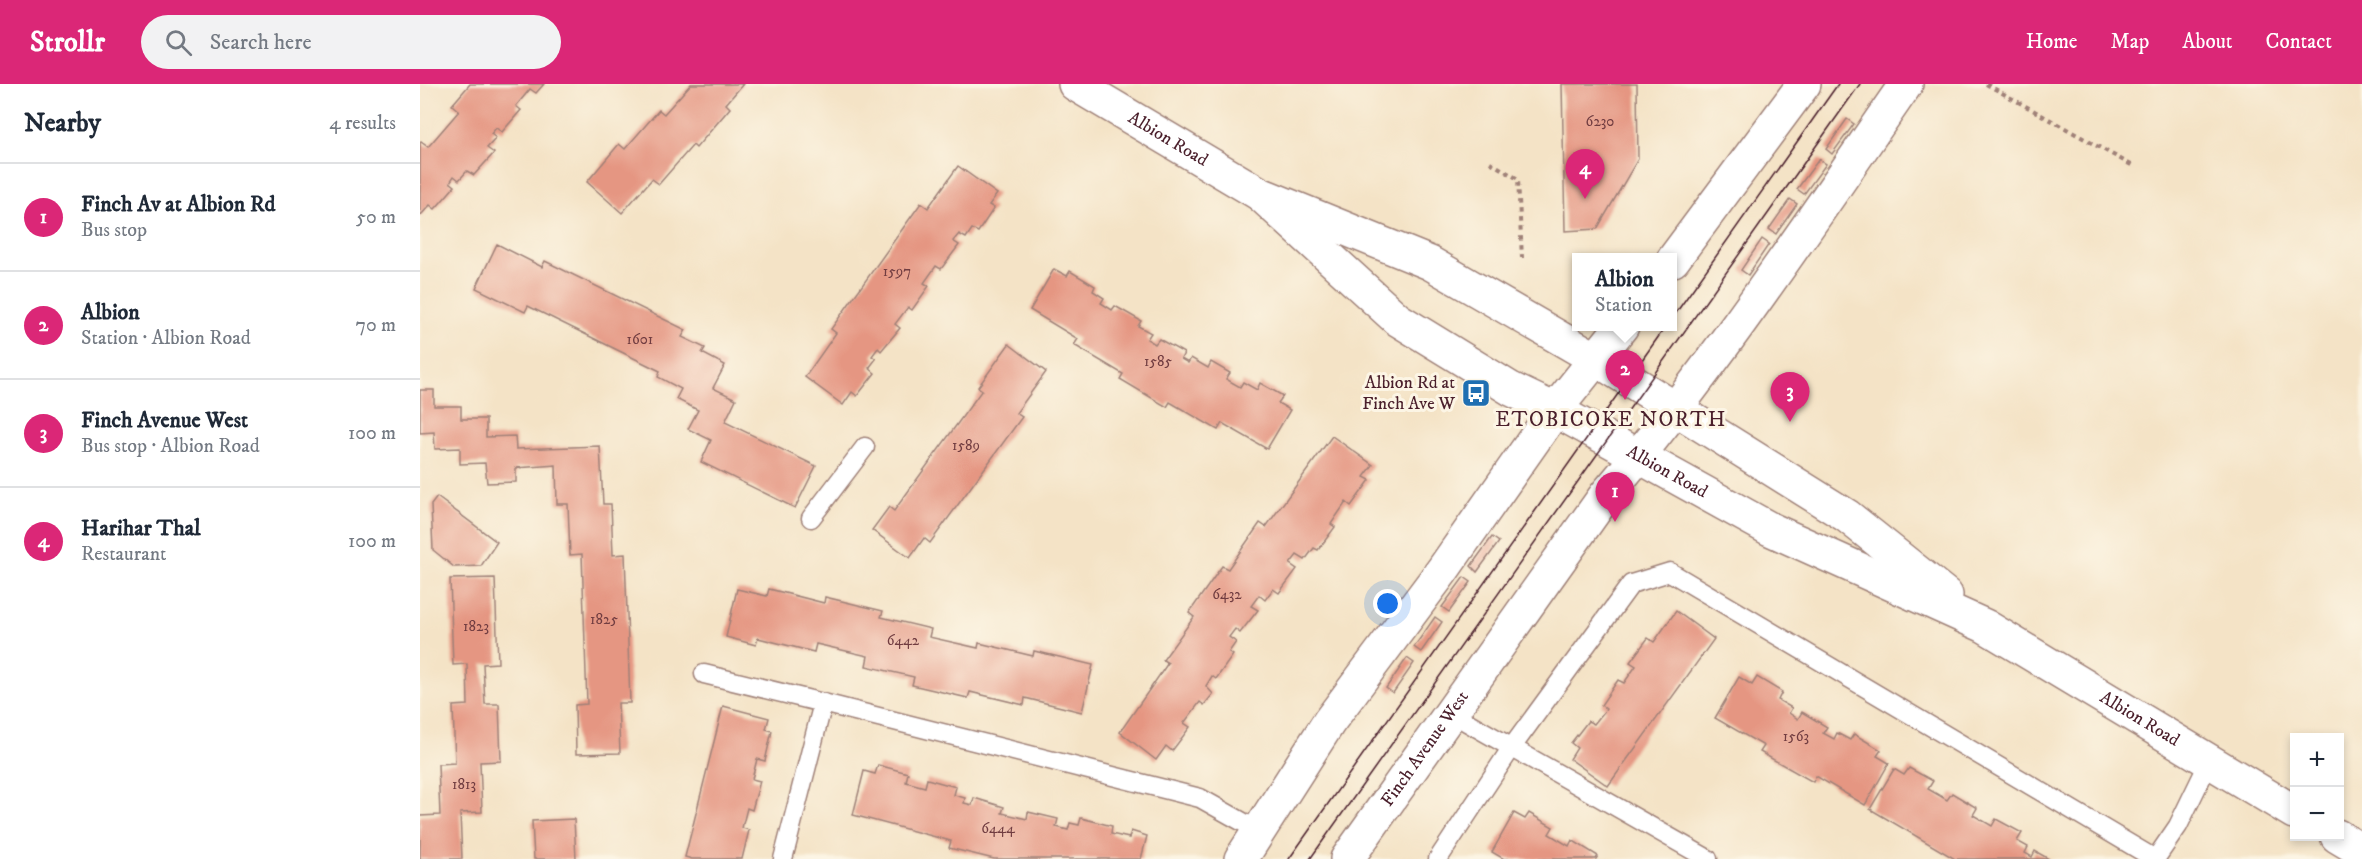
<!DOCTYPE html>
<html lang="en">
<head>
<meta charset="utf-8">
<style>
	:root { --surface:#fff; --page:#f2f2f3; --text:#1f2937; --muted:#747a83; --line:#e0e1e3; --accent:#db2777 }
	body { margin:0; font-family:"IM FELL DW Pica",serif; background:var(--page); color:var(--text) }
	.controls { position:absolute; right:18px; bottom:18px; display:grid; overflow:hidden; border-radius:0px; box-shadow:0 3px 9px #0003 }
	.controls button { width:54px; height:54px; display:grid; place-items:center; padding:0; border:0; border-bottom:2px solid var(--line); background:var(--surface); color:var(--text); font:30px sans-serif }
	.you { position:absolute; left:968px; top:520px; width:21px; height:21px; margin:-15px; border:4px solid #fff; border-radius:50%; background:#1a73e8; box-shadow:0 0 0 9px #1a73e833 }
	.badge { display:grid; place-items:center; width:39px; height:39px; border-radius:50%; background:var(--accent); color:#fff; font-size:20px; font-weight:700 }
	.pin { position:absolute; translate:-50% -50px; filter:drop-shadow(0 2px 3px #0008) }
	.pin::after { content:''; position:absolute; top:32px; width:21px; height:18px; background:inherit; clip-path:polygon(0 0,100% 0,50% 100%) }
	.popup { position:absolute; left:1152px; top:169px; width:105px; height:78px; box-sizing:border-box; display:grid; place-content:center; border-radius:0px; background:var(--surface); filter:drop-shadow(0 2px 4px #0005); font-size:20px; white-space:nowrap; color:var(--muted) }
	.popup b { font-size:22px; color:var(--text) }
	.popup::after { content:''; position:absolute; left:50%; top:100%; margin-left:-12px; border:12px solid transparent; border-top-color:var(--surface) }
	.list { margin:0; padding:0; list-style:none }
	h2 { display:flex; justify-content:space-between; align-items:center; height:78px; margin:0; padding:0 24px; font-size:26px }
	h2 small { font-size:20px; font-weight:400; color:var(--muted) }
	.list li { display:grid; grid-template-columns:39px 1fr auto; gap:18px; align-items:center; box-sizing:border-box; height:108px; padding:0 24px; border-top:2px solid var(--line) }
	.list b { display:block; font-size:22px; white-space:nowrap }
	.list p { margin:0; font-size:20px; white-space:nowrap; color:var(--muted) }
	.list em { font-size:20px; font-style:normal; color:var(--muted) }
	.icon { flex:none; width:33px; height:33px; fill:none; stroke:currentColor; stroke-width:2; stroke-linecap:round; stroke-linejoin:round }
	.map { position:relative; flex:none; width:1942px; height:775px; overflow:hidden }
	header { display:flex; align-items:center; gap:36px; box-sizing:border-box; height:84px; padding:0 30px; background:var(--accent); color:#fff }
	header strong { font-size:28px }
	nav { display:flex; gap:33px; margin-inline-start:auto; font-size:21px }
	.search { width:420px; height:54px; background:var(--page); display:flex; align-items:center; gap:15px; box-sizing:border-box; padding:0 21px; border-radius:33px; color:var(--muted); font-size:22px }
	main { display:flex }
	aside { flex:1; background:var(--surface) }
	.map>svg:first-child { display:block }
	.building { fill:#e59682 }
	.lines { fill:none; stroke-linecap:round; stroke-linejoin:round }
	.lane-casing { stroke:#9f8178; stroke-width:21 }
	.secondary-casing { stroke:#9f8178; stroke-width:36 }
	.path { stroke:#9f8178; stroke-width:4; stroke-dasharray:4.5 4.5; stroke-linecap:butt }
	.lane { stroke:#fff; stroke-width:18 }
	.secondary { stroke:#fff; stroke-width:33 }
	.tram { stroke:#4a1f2b; stroke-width:1.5 }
	.labels { text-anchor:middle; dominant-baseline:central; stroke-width:6; stroke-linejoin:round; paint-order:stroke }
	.number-label { font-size:15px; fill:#713d41 }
	.street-label { font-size:18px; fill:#4a1f2b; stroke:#fcf5e5 }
	.poi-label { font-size:18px; fill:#4a1f2b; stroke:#fcf5e5; text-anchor:end }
	.quarter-label { font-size:21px; letter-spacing:1.5px; fill:#4a1f2b; stroke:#fcf5e5 }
</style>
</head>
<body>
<header>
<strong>Strollr</strong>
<div class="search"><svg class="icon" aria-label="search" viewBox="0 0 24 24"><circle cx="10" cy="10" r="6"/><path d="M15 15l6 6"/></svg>Search here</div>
<nav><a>Home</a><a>Map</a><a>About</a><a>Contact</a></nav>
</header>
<main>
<aside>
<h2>Nearby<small>4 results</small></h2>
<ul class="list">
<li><span class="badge">1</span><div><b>Finch Av at Albion Rd</b><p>Bus stop</p></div><em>50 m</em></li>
<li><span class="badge">2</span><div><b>Albion</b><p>Station · Albion Road</p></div><em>70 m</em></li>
<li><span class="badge">3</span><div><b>Finch Avenue West</b><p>Bus stop · Albion Road</p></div><em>100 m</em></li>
<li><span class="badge">4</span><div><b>Harihar Thal</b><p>Restaurant</p></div><em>100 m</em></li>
</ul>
</aside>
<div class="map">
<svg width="1942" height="775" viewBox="0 0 1942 775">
	<rect width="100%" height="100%" fill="#fcf5e5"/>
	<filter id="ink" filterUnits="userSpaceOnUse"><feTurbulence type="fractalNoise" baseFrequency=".0167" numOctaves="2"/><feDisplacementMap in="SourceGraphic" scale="12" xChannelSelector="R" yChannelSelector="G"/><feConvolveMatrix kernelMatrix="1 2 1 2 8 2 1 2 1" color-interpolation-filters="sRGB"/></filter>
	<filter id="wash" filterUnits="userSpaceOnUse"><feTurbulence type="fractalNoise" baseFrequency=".008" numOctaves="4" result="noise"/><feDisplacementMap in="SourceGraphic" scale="24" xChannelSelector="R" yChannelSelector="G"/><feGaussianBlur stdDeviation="1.35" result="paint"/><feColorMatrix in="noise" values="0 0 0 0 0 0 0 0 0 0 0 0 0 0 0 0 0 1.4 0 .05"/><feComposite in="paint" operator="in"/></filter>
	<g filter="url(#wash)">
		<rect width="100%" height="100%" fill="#f4e3c6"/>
		<g id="blocks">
			<g class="building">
				<polygon points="50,0 124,0 116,9 110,5 96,22 101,26 82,48 76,44 71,50 76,54 67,64 74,69 54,91 47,87 39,96 34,92 30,98 35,102 15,125 10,121 0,132 0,59 1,58 8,63 39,27 32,21"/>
				<polygon points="271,0 323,0 306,20 310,24 276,64 273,61 239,100 232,95 202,129 167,98 199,60 205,65 239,26 244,30"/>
				<polygon points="1142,0 1217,0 1218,75 1177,145 1145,147"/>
				<polygon points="1427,35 1434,40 1412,70 1406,65"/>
				<polygon points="1399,75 1406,80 1384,110 1377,105"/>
				<polygon points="538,82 577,110 569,121 574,124 558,148 552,145 546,154 539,150 533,157 539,161 521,185 516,182 504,199 509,202 492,226 488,223 475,240 480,244 461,267 458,264 452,272 456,275 449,284 455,289 437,312 432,308 423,321 385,293 416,249 411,245 501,119 508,124"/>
				<polygon points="1370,115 1377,120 1356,150 1349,145"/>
				<polygon points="1342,155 1349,160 1328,191 1321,186"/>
				<polygon points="77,160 122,183 125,177 266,246 262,253 285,264 282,269 305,281 293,304 316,315 305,338 396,382 375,424 281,378 291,356 268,345 278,326 256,315 261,305 238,293 240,287 108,222 105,228 56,204"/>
				<polygon points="634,185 647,192 650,187 675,202 673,207 684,214 681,219 692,226 695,222 721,237 718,242 731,249 727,255 735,260 739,255 764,269 761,275 768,279 771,274 788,284 791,278 810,289 806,295 820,303 823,298 837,306 840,299 863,312 858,319 870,326 847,365 802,339 798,346 750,318 747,323 700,295 703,290 654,261 658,255 610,226"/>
				<polygon points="589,260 626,288 596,329 602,333 510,459 504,454 490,474 452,446 469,423 474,427 562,306 558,303"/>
				<polygon points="0,306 14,306 14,322 41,322 41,335 66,335 66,353 95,352 96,365 180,362 183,420 191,420 193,471 205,470 210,619 198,619 200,669 156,670 155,621 167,620 162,470 150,471 148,420 137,420 136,381 96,384 96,398 67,399 65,379 40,380 40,364 15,365 14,348 0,349"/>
				<polygon points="912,352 953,381 944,393 950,396 931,422 926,418 911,440 915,443 898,466 894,464 885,476 877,471 870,480 877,485 859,509 853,505 845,516 839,511 831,522 838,526 820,549 815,545 809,553 816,558 809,568 813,571 796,595 792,592 786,602 793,610 784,621 780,618 764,639 770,643 752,667 746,662 736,676 700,648 748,579 743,576 774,533 769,529 802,482 808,485 840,439 846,443"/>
				<polygon points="17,413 77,458 61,482 34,483 13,466 11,421"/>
				<polygon points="1072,453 1079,458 1057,488 1051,482"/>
				<polygon points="1044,493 1051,498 1029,528 1022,523"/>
				<polygon points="75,494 78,579 63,580 65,620 79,620 81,677 60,678 62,728 40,729 42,775 0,775 0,732 20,731 18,680 35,679 33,622 48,621 47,580 33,581 30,495"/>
				<polygon points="317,505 347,512 349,505 404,519 405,513 463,527 461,533 511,545 509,553 558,564 559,559 613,572 614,567 673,581 662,628 605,614 604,621 550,608 548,614 492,601 494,593 446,582 448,572 396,560 394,568 338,554 336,561 306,553"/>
				<polygon points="1256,527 1294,555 1188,702 1150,675 1157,664 1151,659 1168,637 1174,640 1186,625 1181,621 1198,596 1204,599 1216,582 1210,578 1228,554 1234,558"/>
				<polygon points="1015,533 1022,538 1001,568 994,563"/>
				<polygon points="987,574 994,579 973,609 966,604"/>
				<polygon points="1319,593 1332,601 1337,593 1362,608 1358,616 1372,624 1369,629 1378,635 1382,628 1407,643 1403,649 1414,655 1417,649 1430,656 1434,650 1461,666 1457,672 1469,679 1445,721 1396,692 1393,698 1340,668 1344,662 1295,634"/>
				<polygon points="303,622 349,634 346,645 352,647 345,677 337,675 332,695 340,697 332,726 327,724 322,744 329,746 322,775 272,775 265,773"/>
				<polygon points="458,681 488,689 486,698 505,703 507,695 536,703 534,711 545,714 544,719 552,721 554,714 584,723 582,729 607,735 608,728 638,735 636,743 648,746 650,739 659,741 661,734 692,742 691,750 709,754 711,747 727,752 721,775 574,775 529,764 531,757 433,731 444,687 455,690"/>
				<polygon points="1489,684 1513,697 1508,705 1527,716 1532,709 1557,724 1553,731 1572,742 1576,735 1602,749 1597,757 1608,763 1605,769 1612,773 1615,767 1629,775 1535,775 1450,725 1474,685 1484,691"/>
				<polygon points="1094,729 1105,735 1109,729 1133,743 1129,750 1149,762 1152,756 1178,772 1176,775 1084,775 1072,768"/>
				<polygon points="154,735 156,775 114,775 112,737"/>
			</g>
		</g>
	</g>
	<g filter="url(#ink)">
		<use href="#blocks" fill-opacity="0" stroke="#9f8178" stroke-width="1.5"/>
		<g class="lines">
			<g class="lane-casing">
				<g id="lane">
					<polyline points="391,434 445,363"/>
					<polyline points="284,590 403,619"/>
					<polyline points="1031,629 1288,775"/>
					<polyline points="1736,774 1758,742 1789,678"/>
					<polyline points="363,775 403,619 780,714 837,746"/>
					<polyline points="1018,775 1092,663 1211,500 1250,488 1735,775"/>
				</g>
			</g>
			<g class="secondary-casing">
				<g id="secondary">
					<path id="s1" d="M655,0L840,110L1010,179L1176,275L1427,432L1526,511"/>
					<path id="s2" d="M840,110L977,235L1091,305L1135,326L1350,445L1565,542L1874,728"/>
					<polyline points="1253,176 1384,0"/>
					<polyline points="1917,752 1942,767"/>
					<polyline points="821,775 909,638 1022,487 1135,326 1202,242"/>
					<path id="s3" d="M927,775L1185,412C1295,282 1389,140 1486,0"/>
				</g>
			</g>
			<g class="path">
				<polyline points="1566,0 1713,82"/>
				<polyline points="1070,78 1098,95 1102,174"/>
			</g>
			<use href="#lane" class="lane"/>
			<use href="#secondary" class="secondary"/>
			<g class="tram">
				<polyline points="1253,233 1418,0"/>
				<polyline points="869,775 1246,242"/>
				<polyline points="890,775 1440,0"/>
			</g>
		</g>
	</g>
	<defs>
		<g id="bus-square" transform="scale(1.5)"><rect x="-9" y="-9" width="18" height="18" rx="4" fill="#1f6fb2" stroke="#fcf5e5"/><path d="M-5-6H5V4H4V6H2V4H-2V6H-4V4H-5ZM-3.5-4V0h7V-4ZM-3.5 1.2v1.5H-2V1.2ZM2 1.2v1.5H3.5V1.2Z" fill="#fff"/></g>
	</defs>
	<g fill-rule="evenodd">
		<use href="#bus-square" x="1056" y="309"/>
	</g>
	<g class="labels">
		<g class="number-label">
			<text x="1180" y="37">6230</text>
			<text x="477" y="187">1597</text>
			<text x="220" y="255">1601</text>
			<text x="738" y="277">1585</text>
			<text x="546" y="361">1589</text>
			<text x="807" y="510">6432</text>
			<text x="184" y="535">1825</text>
			<text x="56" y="542">1823</text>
			<text x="483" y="556">6442</text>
			<text x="1376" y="652">1563</text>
			<text x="44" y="700">1813</text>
			<text x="578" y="744">6444</text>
		</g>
		<g class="street-label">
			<text stroke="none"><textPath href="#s1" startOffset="108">Albion Road</textPath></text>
			<text stroke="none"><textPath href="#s2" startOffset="496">Albion Road</textPath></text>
			<text stroke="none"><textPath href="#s2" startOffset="1030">Albion Road</textPath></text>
			<text stroke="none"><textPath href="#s3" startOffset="135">Finch Avenue West</textPath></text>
		</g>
		<g class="poi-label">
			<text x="1035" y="299">Albion Rd at<tspan x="1035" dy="21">Finch Ave W</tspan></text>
		</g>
		<g class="quarter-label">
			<text x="1191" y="336">ETOBICOKE NORTH</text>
		</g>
	</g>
</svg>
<div class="controls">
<button>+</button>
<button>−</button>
</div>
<div class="you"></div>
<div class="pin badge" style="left:1195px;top:438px">1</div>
<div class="pin badge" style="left:1205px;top:316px">2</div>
<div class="popup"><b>Albion</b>Station</div>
<div class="pin badge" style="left:1370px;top:338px">3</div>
<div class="pin badge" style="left:1165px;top:115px">4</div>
</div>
</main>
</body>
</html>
